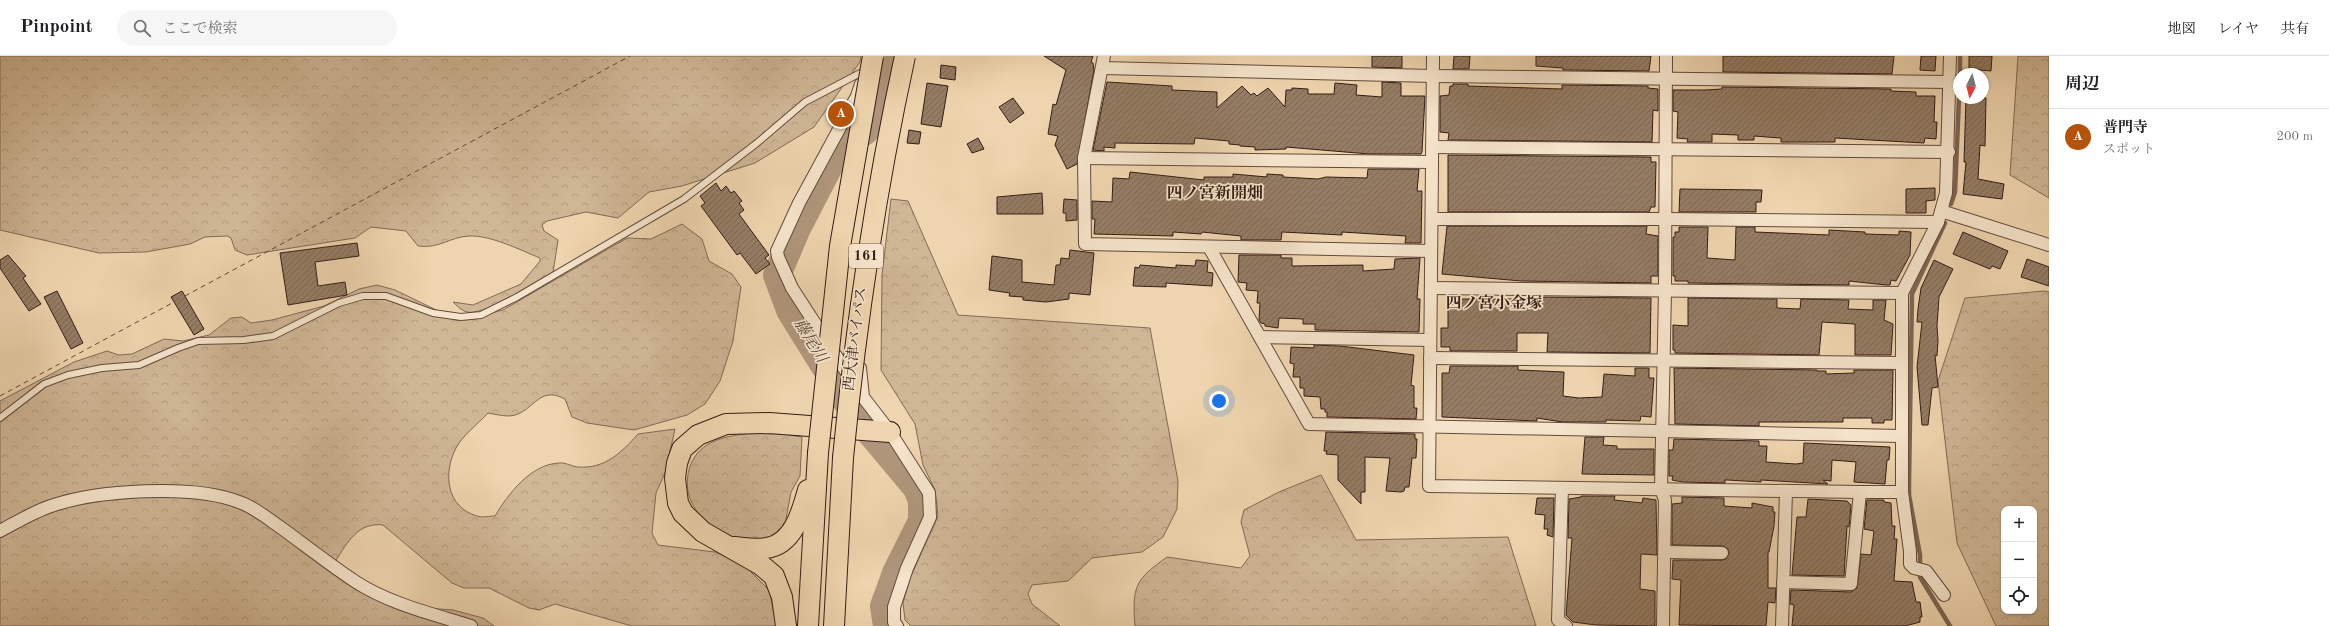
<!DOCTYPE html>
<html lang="ja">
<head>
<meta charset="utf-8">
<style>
	:root { --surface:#fff; --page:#f6f6f6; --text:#202124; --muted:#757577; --line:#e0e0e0; --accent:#b45309 }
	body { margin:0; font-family:"Old Standard TT","Noto Serif JP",serif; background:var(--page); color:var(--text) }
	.controls { position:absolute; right:12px; bottom:12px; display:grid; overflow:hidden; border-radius:8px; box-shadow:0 1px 3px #0004 }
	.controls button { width:36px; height:36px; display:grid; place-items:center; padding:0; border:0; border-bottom:1px solid var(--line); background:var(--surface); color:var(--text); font:20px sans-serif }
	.compass { position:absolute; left:1953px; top:12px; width:36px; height:36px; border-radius:50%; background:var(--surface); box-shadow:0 1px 3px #0004; rotate:186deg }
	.you { position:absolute; left:1219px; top:345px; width:14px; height:14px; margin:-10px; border:3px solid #fff; border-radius:50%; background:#1a73e8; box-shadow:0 0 0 6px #1a73e833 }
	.badge { display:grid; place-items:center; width:26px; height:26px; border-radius:50%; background:var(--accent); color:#fff; font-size:13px; font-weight:700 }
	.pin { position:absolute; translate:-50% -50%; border:2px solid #fff; box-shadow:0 1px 4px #0006 }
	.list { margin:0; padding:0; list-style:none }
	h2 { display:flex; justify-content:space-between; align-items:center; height:52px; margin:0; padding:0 16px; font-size:17px }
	h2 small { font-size:13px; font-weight:400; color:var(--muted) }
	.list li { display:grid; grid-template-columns:26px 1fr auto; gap:12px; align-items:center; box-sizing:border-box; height:56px; padding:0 16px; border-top:1px solid var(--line) }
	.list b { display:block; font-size:15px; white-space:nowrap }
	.list p { margin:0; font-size:13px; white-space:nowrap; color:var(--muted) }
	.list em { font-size:13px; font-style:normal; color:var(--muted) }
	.icon { flex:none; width:22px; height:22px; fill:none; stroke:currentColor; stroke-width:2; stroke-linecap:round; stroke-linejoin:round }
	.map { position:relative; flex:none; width:2049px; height:570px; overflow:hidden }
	header { display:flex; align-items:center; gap:24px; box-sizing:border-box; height:56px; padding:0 20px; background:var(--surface); border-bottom:1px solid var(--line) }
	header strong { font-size:19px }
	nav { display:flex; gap:22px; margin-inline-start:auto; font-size:14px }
	.search { width:280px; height:36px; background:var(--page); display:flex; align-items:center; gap:10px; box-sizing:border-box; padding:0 14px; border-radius:22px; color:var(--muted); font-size:15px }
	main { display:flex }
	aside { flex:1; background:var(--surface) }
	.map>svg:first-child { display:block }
	.forest { fill:url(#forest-crowns); stroke:#816a55; fill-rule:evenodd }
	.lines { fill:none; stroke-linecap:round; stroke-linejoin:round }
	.stream { stroke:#7d6652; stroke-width:4.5 }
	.river { stroke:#af967b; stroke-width:28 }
	.ferry { stroke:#5e4739; stroke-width:1; stroke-dasharray:5 4; stroke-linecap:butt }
	.building { fill:url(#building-hatch); stroke:#331d15 }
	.service-casing { stroke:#624b3c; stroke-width:8 }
	.minor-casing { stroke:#624b3c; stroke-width:14 }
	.trunk-casing { stroke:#331d15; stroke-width:22 }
	.service { stroke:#f5e4cb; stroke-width:6 }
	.minor { stroke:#f5e4cb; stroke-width:12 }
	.trunk { stroke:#efd5af; stroke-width:20 }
	.trunk-bridge-casing { stroke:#331d15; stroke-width:22; stroke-linecap:butt }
	.trunk-bridge { stroke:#efd5af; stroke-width:20 }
	.labels { text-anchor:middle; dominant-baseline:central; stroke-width:3.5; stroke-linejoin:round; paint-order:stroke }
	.shield { fill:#f5e4cb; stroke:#6d594c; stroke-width:1 }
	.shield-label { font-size:14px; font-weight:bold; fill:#331d15 }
	.street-label { font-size:15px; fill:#331d15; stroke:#f5e4cb }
	.neighbourhood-label { font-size:16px; font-weight:bold; fill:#331d15; stroke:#f5e4cb }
	.water-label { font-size:16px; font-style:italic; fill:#5e4739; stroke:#f5e4cb }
</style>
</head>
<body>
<header>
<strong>Pinpoint</strong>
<div class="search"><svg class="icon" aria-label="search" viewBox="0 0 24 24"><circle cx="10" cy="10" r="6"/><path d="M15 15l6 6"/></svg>ここで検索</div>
<nav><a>地図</a><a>レイヤ</a><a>共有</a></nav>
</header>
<main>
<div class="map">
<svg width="2049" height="570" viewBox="0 0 2049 570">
	<defs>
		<pattern id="forest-crowns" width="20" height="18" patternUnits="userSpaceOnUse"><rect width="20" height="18" fill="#cfb695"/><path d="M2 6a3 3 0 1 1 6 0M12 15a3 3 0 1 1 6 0" fill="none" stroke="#b29c80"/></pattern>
		<pattern id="building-hatch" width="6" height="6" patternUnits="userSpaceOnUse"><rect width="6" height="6" fill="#957d65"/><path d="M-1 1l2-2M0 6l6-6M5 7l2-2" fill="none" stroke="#7a6652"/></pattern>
	</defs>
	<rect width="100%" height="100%" fill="#efd5af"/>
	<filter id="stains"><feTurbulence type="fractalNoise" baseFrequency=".005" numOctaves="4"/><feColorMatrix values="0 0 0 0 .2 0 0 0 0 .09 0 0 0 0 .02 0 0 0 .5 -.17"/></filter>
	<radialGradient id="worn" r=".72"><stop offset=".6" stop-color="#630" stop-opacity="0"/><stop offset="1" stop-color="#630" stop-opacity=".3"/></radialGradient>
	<g class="forest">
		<path d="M0,0H861L860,6L814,71L755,107L682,130L649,136L618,162L586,156L547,165L542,169L544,175L558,184L553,217C532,228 497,252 474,256C465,258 459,252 453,246L473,249L521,228L540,205V202C520,194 491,179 469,180C449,181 440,193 418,190L406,175L371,171L355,182L247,199L235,194L231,182L227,180L205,181L190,188L146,196L99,197L0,174Z"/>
		<polygon points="2018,0 2049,0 2049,142 2010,119"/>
		<polygon points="891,143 908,145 958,259 1150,272 1178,425 1177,453 1163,481 1142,496 1092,502 1068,525 1032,529 1028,538 1032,548 1060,570 911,570 905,564 903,547 911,520 938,460 935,434 923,409 915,368 881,314 882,219"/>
		<path d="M682,168L702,183L709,205L732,218L741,231L733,285L720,325L705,348L687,359L634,374L587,367L572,361L565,343C537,328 533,359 509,360C502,360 494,358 488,357C478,368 463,379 456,392C443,417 446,451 477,460C482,462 490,460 495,460C508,438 531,408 559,407C565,406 573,411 579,411C605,413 622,396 638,378L675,373L665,417L656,437L652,477L658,489L715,496L743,508L769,534L777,570H632L555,548L539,554L529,552L489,532H464L452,527L383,469C358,466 348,486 336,504L353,532L397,550L453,554L483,562L494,570H0V345L74,306L107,295L119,299L132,298L164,283L183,285L209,279L231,262L242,261L251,267L272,264L324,250L359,233L377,229L395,234L457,264L476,261L503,254L627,182L651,183Z"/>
		<path d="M2044,235L2049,236V570H1996L1957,487L1938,325L1965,242ZM2004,453H2034V555H2004Z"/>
		<path d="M751,377L783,378L802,381L800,420L791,436L784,474C778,478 769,485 762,487C738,492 704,470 693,449C682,430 687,401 707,389C720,381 735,379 751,377Z"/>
		<path d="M1321,419L1356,484L1508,481L1536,570H1135C1132,530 1135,524 1167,501L1241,512L1250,500L1241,466L1244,454L1279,436Z"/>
	</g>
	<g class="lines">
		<g class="stream">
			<polyline points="1960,18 1960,0"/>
			<polyline points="1951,148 1955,136 1959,42"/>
			<polyline points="1945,167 1912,238 1909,427 1909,439 1920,499 1920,521 1950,570"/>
		</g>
		<polyline class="river" points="887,570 884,550 896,517 922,465 922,445 917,432 854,357 790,254 777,219 797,172 839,91 865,75 877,53 886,13 895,0"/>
		<g class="ferry">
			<polyline points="185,240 630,0"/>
			<polyline points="0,340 174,246"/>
		</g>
	</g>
	<g class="building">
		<polygon points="1044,0 1093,0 1091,6 1093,7 1094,14 1077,108 1067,113 1055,89 1058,80 1048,78 1053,48 1056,49 1066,14"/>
		<polygon points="1372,0 1402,0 1402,12 1372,11"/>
		<polygon points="1454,0 1470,0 1469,13 1453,13"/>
		<polygon points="1536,0 1651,0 1649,15 1563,14 1563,12 1536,10"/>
		<polygon points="1723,0 1894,0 1892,18 1723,16"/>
		<polygon points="1921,0 1936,0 1935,15 1920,14"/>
		<polygon points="1969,0 1992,0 1991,15 1969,13"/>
		<polygon points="941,9 956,11 955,24 940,22"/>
		<polygon points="1107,26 1172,30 1172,34 1217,36 1217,52 1242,30 1251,39 1254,37 1257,40 1268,32 1285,51 1286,34 1292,34 1292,32 1308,33 1308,38 1334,38 1335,27 1357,29 1356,39 1382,41 1382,26 1401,27 1401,40 1425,40 1422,96 1421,98 1369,98 1286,91 1286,93 1255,94 1255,91 1240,90 1240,89 1229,88 1229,85 1195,82 1194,88 1115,87 1115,92 1104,91 1104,95 1093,94"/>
		<polygon points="927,27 948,30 941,71 921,68"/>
		<polygon points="1453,28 1468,28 1468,30 1562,33 1562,29 1648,30 1648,32 1658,33 1658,55 1653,54 1652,86 1448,84 1449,77 1440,76 1440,40 1449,39 1450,30 1453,30"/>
		<polygon points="1722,31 1891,33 1891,35 1916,36 1916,40 1935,40 1934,66 1937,66 1936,83 1925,82 1924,87 1835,82 1835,86 1781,86 1781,82 1754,80 1754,84 1738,84 1738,79 1712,78 1712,86 1687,86 1688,83 1677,82 1678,56 1673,55 1673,34 1705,34 1722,33"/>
		<polygon points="1013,42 1024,57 1010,67 999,51"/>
		<polygon points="1966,42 1986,42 1985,90 1980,89 1978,123 2004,128 2002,143 1963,138 1966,106 1964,106"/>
		<polygon points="909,74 921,76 919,88 907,87"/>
		<polygon points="978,82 984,93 972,97 967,88"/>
		<polygon points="1448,99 1651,101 1651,106 1656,106 1655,151 1651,151 1649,156 1448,156"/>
		<polygon points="1368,113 1419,113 1417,135 1422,135 1421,187 1405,187 1406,180 1342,176 1342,179 1282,176 1281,184 1241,184 1241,180 1202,176 1201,178 1173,176 1173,180 1094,178 1095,163 1092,163 1092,145 1112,146 1113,122 1129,123 1130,116 1204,124 1204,121 1233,121 1233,118 1267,121 1267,118 1283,119 1283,121 1318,123 1326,121 1367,122"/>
		<polygon points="716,127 721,135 726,130 731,137 734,135 742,145 739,147 744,154 739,158 769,199 765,202 770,208 756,218 740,197 737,199 701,150 705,147 700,140"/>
		<polygon points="1935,132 1935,144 1926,145 1926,157 1906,157 1906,133"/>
		<polygon points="1680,133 1762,134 1761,146 1756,146 1756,156 1679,156"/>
		<polygon points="1042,137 1043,158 997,158 997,141"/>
		<polygon points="1064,143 1077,144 1077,164 1066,165 1066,157 1063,157"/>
		<polygon points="1447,170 1647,170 1646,178 1658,180 1658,220 1651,220 1651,227 1521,225 1442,218"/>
		<polygon points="1679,171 1708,171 1707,202 1735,204 1736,171 1755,171 1755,176 1829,179 1829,174 1865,176 1865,178 1899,179 1899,175 1911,176 1910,199 1896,225 1891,224 1890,229 1886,229 1849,225 1849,229 1688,227 1688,225 1675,225 1675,220 1673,220 1673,181 1675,181 1675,176 1679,176"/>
		<polygon points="1963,176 2008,195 2000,213 1992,210 1990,213 1953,198"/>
		<polygon points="357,187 359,200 315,206 318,230 345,226 347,239 288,249 280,197"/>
		<polygon points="1070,194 1094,197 1090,239 1069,237 1069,243 1046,246 1023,244 1023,241 1009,240 1010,237 989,234 992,200 1022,204 1022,226 1054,229 1056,209 1060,209 1061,202 1069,203"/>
		<polygon points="8,199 26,220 23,222 41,248 29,255 0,212 0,204"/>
		<polygon points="1239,199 1281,199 1281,202 1292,202 1292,210 1363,209 1363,215 1394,213 1395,203 1420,202 1417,243 1420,243 1419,276 1315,274 1315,268 1303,268 1303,263 1279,262 1278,272 1265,270 1265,268 1261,267 1259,264 1260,247 1257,247 1258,235 1246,234 1247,227 1238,226"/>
		<polygon points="2027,203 2049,211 2049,230 2021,221"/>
		<polygon points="1196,204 1208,205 1207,216 1213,217 1212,230 1166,227 1166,231 1133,230 1135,211 1139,212 1140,209 1176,212 1176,209 1195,210"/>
		<polygon points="1934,204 1953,213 1939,241 1937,270 1938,285 1937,300 1935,299 1938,331 1932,332 1928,369 1922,369 1917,311 1922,266 1917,266 1918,253 1921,232"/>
		<polygon points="57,235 83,287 71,293 44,241"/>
		<polygon points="182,235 204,273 194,279 171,241"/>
		<polygon points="1533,241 1651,242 1650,297 1547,296 1548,277 1517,277 1517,295 1450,295 1450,291 1441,291 1441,272 1448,272 1448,243 1533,243"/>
		<polygon points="1688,242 1777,243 1777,252 1800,253 1801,243 1849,244 1848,253 1873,254 1873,244 1886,244 1884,264 1893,268 1891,299 1855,299 1855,268 1822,266 1819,299 1675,297 1675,294 1673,294 1673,269 1688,270"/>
		<polygon points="1314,289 1340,290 1414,299 1411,329 1414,330 1414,352 1417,352 1416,363 1327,361 1327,356 1325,356 1325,353 1321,353 1320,341 1304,340 1304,332 1300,332 1300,321 1293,321 1294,308 1290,307 1291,291 1314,292"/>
		<polygon points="1450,310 1518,310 1518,314 1564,316 1563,340 1579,342 1602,341 1604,318 1635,320 1635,312 1649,312 1649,322 1654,322 1651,361 1641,360 1640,365 1606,364 1606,366 1562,366 1537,362 1537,365 1442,361 1442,317 1449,317"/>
		<polygon points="1674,312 1817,314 1817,315 1826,315 1826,318 1854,317 1854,314 1893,314 1892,364 1884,364 1884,367 1872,367 1872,362 1843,362 1843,366 1759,366 1759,370 1675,368"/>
		<polygon points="1326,376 1415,378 1415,383 1417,383 1416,402 1412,402 1409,431 1405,431 1404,435 1401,436 1386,435 1390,402 1365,401 1365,436 1361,436 1361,448 1338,424 1338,399 1326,398 1327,395 1324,395"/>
		<polygon points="1585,381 1604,381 1603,389 1617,390 1617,393 1654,393 1654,419 1582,418"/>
		<polygon points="1674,383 1759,385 1759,390 1767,390 1766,406 1796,408 1803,407 1804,387 1890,391 1889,404 1887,404 1885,428 1854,426 1856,406 1832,404 1831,425 1823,424 1828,428 1761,424 1761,426 1727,424 1725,424 1725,427 1683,426 1672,424 1673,420 1669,420 1669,394 1673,394"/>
		<polygon points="1581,440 1615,440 1614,444 1642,447 1643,442 1656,444 1657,499 1641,498 1640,533 1655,535 1655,570 1596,569 1573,566 1566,559 1572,482 1568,482 1569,443 1581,441"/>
		<polygon points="1682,441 1724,442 1724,450 1752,452 1752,447 1773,451 1773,456 1775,456 1774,470 1769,496 1768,496 1768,532 1776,532 1775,547 1768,546 1766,570 1679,569 1681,524 1672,523 1673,504 1722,504 1726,503 1729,498 1728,493 1723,490 1672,489 1672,448 1682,447"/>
		<polygon points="1537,442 1554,442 1553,481 1547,479 1548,473 1544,473 1545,459 1535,458"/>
		<polygon points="1808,443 1847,445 1851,449 1849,471 1847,470 1844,520 1792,519 1797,461 1806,461"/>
		<polygon points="1867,444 1884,444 1884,446 1891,447 1892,470 1895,470 1894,483 1897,483 1894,525 1912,526 1916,546 1920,546 1922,561 1920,561 1920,566 1905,570 1792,570 1794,549 1790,548 1791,534 1851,536 1857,532 1861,498 1871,499 1874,475 1864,473"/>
	</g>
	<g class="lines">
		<g class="service-casing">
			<polyline id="service" points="0,362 44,328 68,319 102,312 139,309 178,292 198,285 244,284 273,280 339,247 363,240 386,240 433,257 461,261 481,259 517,241 684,143 757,87 805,46 866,14"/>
		</g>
		<g class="minor-casing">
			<g id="minor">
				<polyline points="1104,0 1084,102 1085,188 1431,195"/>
				<polyline points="1433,0 1429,430 1860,436 1902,436 1902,237 1938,166 1946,137 1950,0"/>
				<polyline points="1102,12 1433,20 1950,26"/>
				<polyline points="1432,91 1949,96"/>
				<polyline points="1084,102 1432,106"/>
				<polyline points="1941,155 2049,189"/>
				<polyline points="1432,163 1666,163 1938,166"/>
				<polyline points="1209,191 1309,368 1902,380"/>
				<polyline points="1431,232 1902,237"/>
				<polyline points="1261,281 1430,284"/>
				<polyline points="1430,302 1902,307"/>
				<polyline points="860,312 863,341 890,376 929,437 930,461 907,512 894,551 894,566 897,570"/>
				<polyline points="851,323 792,232 778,201 777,195 799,147 857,40 861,28"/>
				<polyline points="1562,432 1558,564 1566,570"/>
				<polyline points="1902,436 1910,495 1910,508 1914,512 1926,515 1944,539"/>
				<path d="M0,475C17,466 33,456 51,450C97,434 194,428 239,446C254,451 267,462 280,471C305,489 330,509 356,526C390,548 433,558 471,570"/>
				<polyline points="1666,496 1722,497"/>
				<polyline points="1783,526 1851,528 1860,436"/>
				<polyline points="1663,570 1665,444 1661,433 1665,234 1666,0"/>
				<polyline points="1782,570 1786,435"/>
			</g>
		</g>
		<g class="trunk-casing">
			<g id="trunk">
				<path d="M734,491C745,492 756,494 766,492C793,489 802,456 808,434"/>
				<polyline points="786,570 782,541 774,520 761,509 703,476 683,457 678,447 675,422 677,407 682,393 698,379 726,368 769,367 890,376"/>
				<polyline points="808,570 818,397"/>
				<polyline points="834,570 843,402"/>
			</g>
		</g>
		<use href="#service" class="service"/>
		<use href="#minor" class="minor"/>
		<use href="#trunk" class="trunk"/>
		<g class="trunk-bridge-casing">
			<g id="trunk-bridge">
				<polyline points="818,397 840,190 873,0"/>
				<path d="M843,402C856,267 876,133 905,0"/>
			</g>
		</g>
		<use href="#trunk-bridge" class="trunk-bridge"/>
	</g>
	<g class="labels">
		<rect class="shield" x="849" y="188" width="34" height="24" rx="3"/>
		<g class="shield-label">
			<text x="866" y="200">161</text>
		</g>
		<g class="street-label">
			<text transform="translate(856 283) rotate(-83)">西大津バイパス</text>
		</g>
		<g class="neighbourhood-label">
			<text x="1215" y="138">四ノ宮新開畑</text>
			<text x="1494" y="248">四ノ宮小金塚</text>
		</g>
		<g class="water-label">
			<text transform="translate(810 285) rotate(58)">藤尾川</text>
		</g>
	</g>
	<rect width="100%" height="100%" filter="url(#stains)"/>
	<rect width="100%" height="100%" fill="url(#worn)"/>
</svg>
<div class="controls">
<button>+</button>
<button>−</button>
<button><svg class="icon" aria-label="locate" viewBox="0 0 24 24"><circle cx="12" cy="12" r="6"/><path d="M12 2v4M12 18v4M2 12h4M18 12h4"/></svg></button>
</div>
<svg class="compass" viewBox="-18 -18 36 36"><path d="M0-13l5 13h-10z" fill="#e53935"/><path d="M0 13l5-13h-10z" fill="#757577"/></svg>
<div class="you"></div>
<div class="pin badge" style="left:841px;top:58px">A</div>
</div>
<aside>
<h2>周辺<small></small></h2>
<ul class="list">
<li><span class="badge">A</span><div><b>普門寺</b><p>スポット</p></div><em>200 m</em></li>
</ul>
</aside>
</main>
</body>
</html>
